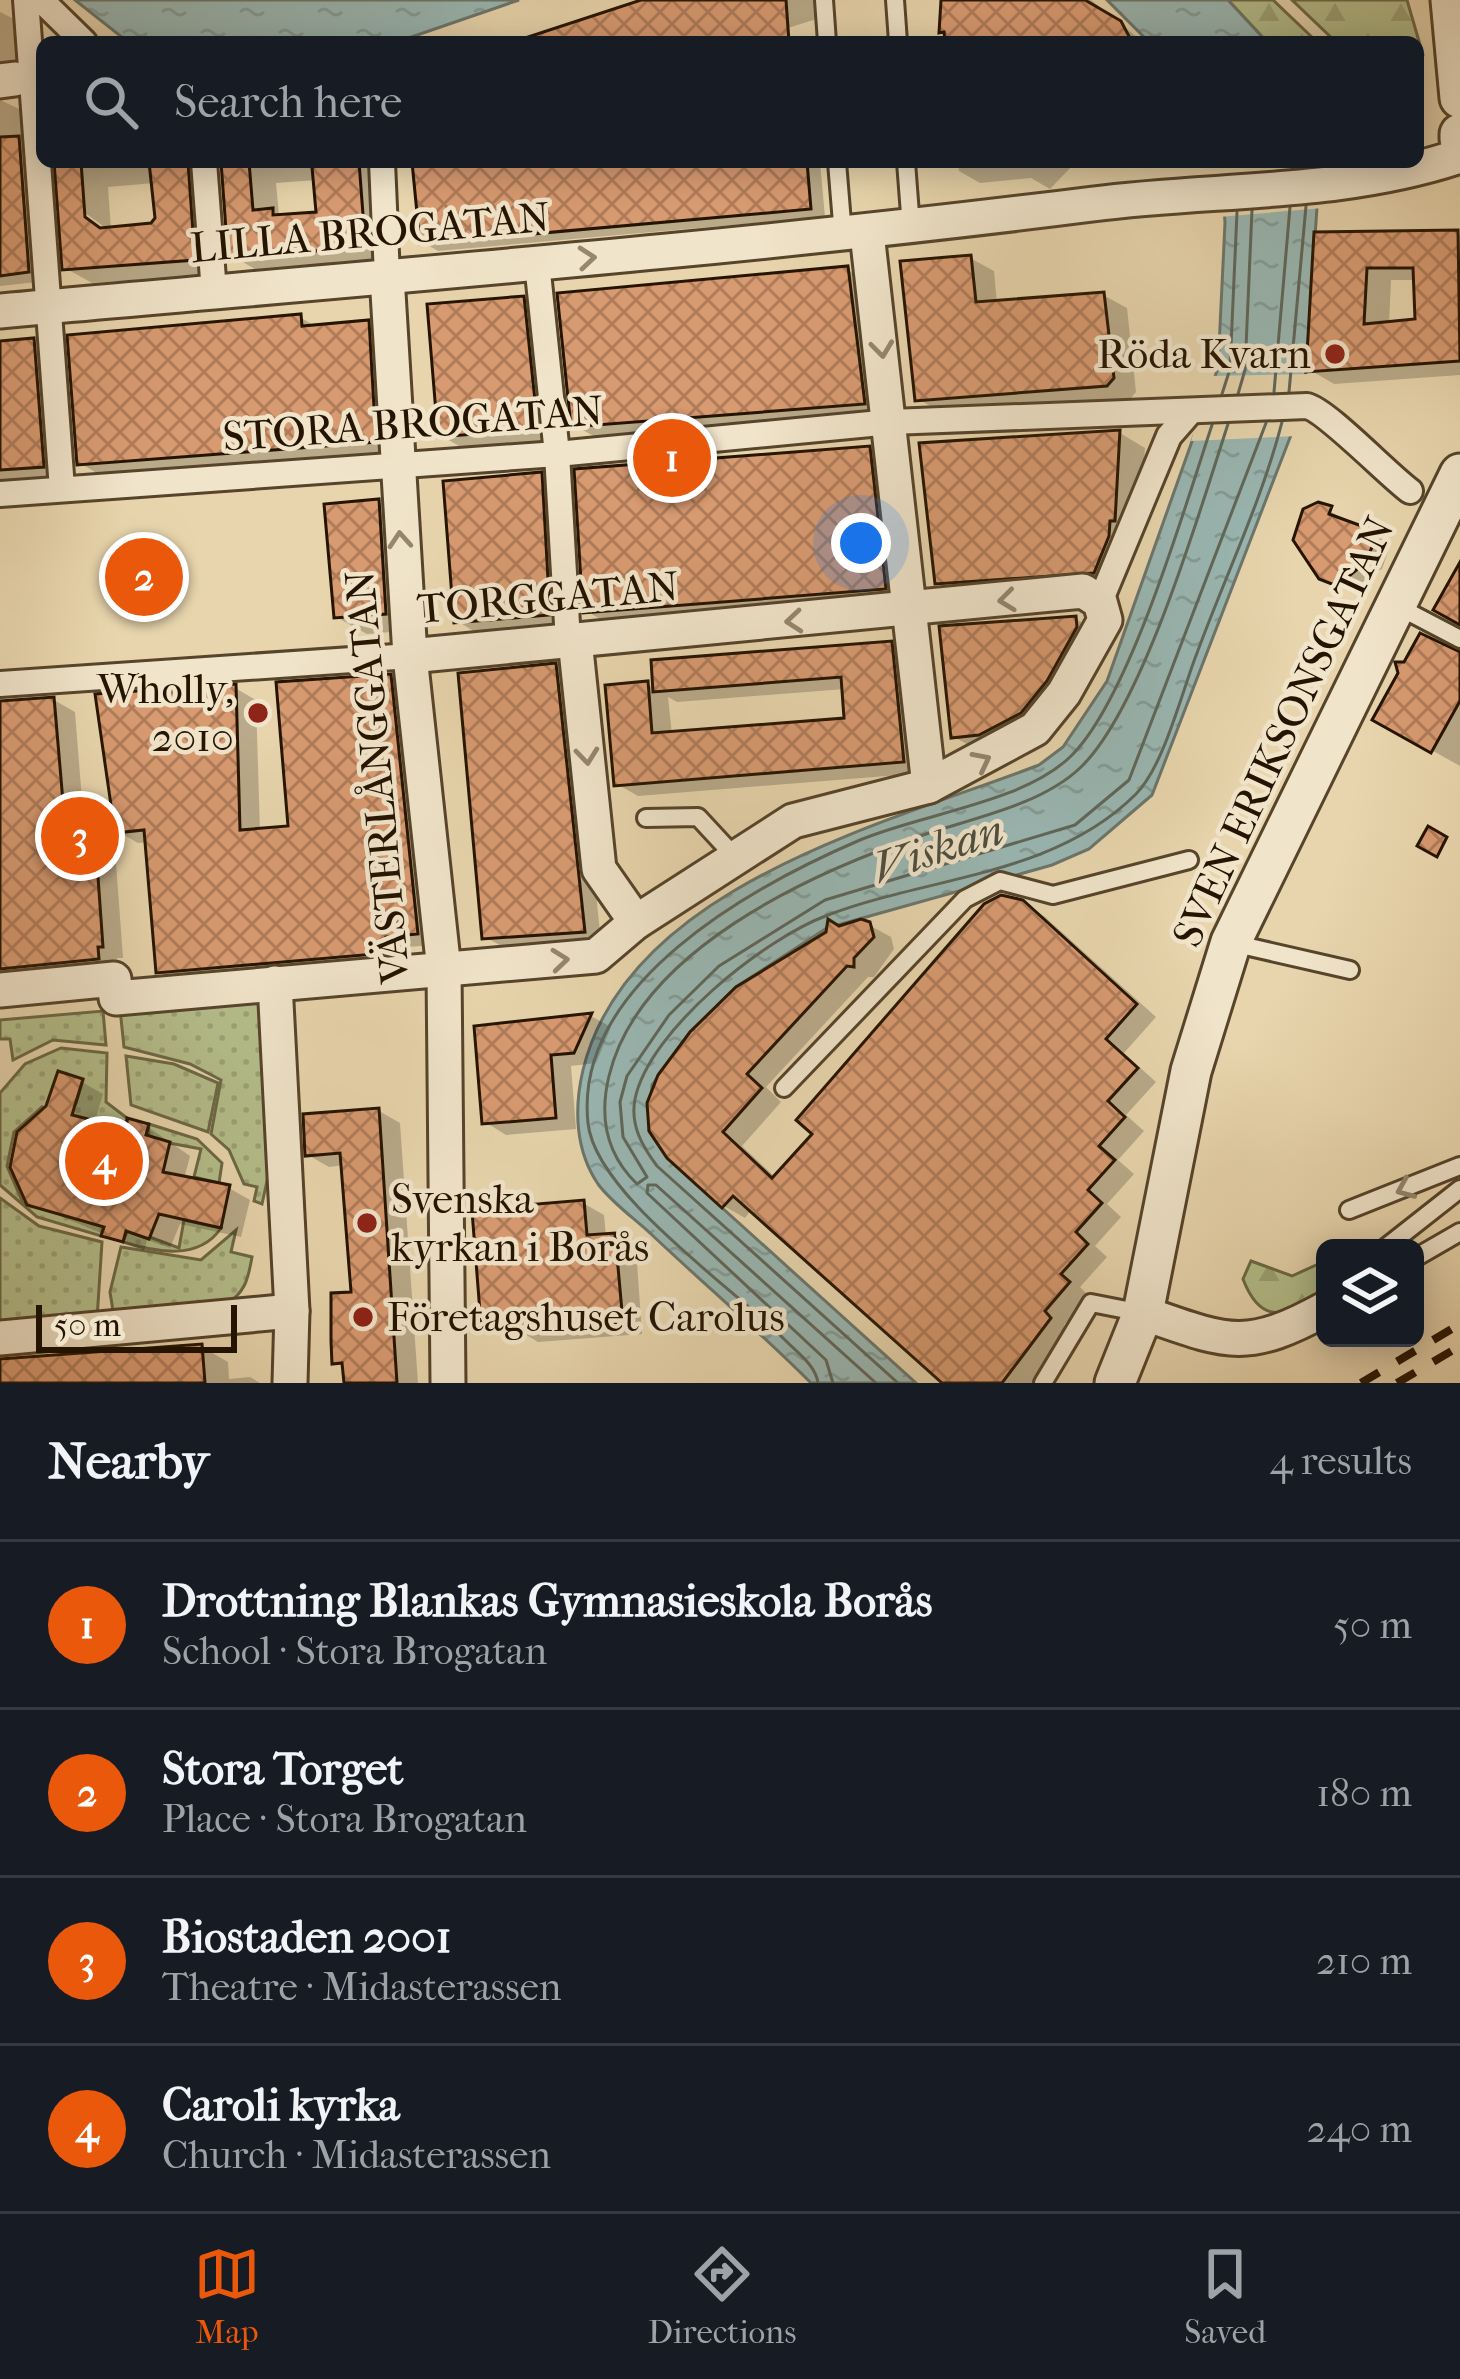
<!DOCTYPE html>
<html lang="en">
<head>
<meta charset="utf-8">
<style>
	:root { --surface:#171b24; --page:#242831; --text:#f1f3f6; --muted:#9ea1a6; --line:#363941; --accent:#ea580c }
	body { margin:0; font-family:"IM FELL French Canon",serif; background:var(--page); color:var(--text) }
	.controls { position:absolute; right:36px; bottom:36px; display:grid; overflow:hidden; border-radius:18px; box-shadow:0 6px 30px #0003 }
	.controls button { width:108px; height:108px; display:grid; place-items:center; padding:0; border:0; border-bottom:3px solid var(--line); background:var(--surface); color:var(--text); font:60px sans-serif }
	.scale { position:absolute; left:36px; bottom:30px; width:201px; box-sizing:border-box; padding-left:12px; border:6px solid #251400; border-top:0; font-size:33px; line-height:42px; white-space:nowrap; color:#251400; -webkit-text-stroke:9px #f0e4ca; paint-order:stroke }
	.you { position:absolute; left:861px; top:543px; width:42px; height:42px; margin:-30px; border:9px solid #fff; border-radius:50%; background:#1a73e8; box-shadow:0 0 0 18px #1a73e833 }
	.badge { display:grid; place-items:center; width:78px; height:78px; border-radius:50%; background:var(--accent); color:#fff; font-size:39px; font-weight:700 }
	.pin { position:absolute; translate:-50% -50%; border:6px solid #fff; box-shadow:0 3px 12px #0006 }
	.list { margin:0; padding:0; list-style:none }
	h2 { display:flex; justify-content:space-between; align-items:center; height:156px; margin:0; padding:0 48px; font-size:51px }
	h2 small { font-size:39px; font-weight:400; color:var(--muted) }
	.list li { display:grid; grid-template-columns:78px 1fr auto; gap:36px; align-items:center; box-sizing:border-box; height:168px; padding:0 48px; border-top:3px solid var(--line) }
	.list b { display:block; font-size:45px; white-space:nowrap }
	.list p { margin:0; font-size:39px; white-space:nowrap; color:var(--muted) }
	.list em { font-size:39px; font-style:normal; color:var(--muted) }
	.icon { flex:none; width:66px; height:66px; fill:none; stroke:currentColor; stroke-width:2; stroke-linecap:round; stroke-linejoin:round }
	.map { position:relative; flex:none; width:1460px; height:1383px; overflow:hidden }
	.search { position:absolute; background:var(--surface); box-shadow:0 6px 30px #0003; left:36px; right:36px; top:36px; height:132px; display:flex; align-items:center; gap:30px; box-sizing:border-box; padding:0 42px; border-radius:18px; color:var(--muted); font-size:45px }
	.sheet { height:828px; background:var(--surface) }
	nav { display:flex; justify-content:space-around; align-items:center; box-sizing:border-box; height:168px; border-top:3px solid var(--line); background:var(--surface); font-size:33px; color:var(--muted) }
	nav a { display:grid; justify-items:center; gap:6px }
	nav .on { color:var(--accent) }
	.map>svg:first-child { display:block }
	.grass { fill:url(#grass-dots); stroke:#6c6946; stroke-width:3 }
	.forest { fill:url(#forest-firs); stroke:#6c6946; stroke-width:3 }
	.water { fill:url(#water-ripples); stroke:#6b766b; stroke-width:3 }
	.pier { fill:#e8d5ad }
	.shadow { fill:#0003; fill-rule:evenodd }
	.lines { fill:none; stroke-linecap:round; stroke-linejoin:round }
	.shore { stroke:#5f665a; stroke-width:3 }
	.building { fill:url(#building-cross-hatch); stroke:#251400; stroke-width:3; fill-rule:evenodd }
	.service-casing { stroke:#56442b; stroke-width:22 }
	.pedestrian-casing { stroke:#56442b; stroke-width:30 }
	.minor-casing { stroke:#56442b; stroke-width:39 }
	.tertiary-casing { stroke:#56442b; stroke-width:45 }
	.service { stroke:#f0e4ca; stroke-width:16 }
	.pedestrian { stroke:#f0e4ca; stroke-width:24 }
	.minor { stroke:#f0e4ca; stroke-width:33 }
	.tertiary { stroke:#f0e4ca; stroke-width:39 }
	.rail { stroke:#251400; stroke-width:8; stroke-dasharray:21 21; stroke-linecap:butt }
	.oneway { stroke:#95866f }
	.poi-dot { fill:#8f2418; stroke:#f0e4ca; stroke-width:4.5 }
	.labels { text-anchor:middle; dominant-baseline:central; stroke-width:9; stroke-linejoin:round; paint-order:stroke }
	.street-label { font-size:42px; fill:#251400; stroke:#f0e4ca }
	.poi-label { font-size:42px; fill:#251400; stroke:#f0e4ca; text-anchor:end }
	.water-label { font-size:45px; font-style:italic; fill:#4e4d3f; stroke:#f0e4ca }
</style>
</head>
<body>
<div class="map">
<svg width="1460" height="1383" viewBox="0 0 1460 1383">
	<defs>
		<pattern id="grass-dots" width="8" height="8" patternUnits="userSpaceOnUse" patternTransform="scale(3)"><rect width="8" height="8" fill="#b4be8b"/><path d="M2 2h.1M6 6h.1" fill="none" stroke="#9ba276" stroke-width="1.8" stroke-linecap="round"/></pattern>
		<pattern id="forest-firs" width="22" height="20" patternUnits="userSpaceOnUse" patternTransform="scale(3)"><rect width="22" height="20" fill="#b4be8b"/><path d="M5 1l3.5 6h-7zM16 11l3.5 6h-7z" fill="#9ba276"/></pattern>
		<pattern id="water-ripples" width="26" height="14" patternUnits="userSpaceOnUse" patternTransform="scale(3)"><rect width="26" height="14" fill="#99b7b3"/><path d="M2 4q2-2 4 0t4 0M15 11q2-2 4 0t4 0" fill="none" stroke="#849c98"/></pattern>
		<pattern id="building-cross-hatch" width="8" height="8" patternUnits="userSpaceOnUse" patternTransform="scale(3)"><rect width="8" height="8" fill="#d89a71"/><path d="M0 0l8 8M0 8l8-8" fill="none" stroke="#af7c5a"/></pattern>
	</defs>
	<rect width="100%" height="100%" fill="#e8d5ad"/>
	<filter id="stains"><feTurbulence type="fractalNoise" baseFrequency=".00167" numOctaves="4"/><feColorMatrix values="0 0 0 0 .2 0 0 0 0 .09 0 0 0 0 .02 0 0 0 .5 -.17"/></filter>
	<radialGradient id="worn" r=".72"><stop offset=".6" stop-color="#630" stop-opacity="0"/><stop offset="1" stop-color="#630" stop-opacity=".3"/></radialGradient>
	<g class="grass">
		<polygon points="261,997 274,1149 262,1204 254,1201 257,1187 244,1184 229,1150 211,1134 221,1080 190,1064 124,1047 120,1009"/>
		<polygon points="103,1011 106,1045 53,1040 13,1060 10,1039 0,1039 0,1020"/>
		<polygon points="61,1048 107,1053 106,1102 127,1118 124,1128 60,1114 76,1103 83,1080 59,1072 48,1111 42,1107 14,1132 7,1166 23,1203 104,1226 101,1236 37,1217 0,1185 0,1093 25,1064"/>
		<polygon points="126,1056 174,1064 218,1083 208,1132 131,1105"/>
		<polygon points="149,1124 197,1139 222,1163 219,1183 194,1177 201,1149 148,1139"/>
		<polygon points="0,1198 39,1226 102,1242 97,1319 0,1329"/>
		<path d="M184,1220L221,1228C199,1261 155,1252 123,1242L128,1229L179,1248Z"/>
		<path d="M236,1230L231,1252L252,1257C248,1280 245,1293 224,1306L114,1317L110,1292L121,1247L201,1260Z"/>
	</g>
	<g class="forest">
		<polygon points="1228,0 1273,0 1317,42 1267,42"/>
		<polygon points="1292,0 1407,0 1423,55 1418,72 1418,42 1336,42"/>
		<path d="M1251,1261L1292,1276L1325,1261V1288C1291,1316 1262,1329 1243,1279Z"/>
	</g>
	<g class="water">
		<polygon points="75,0 519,0 397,42 128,42"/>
		<polygon points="1107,0 1228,0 1267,42 1149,42"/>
		<path d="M1221,162H1320L1306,372L1291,435L1152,795L1089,849L1052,865L827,928L736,987L690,1032L652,1085L649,1131L667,1158L916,1383H811C759,1331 704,1284 651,1234C635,1219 611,1202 598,1184C575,1150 574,1108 583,1070C627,887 885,824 1039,765L1063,747L1107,681L1218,368L1225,223Z"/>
	</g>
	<g class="pier">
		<polygon points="1215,162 1326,162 1323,208 1219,217"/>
		<polygon points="1311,374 1297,436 1191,441 1209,376"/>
	</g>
	<g class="shadow">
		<polygon points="651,0 822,0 826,16 744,42 522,42"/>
		<polygon points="944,0 1091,0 1143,42 944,42"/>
		<polygon points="0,12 20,22 25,68 0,85"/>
		<polygon points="0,100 30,114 46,281 0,286"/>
		<path d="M57,162H222L214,178L221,274L92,283L65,268ZM154,183L158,219L152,226L111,230L108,187ZM84,212L114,234L111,239L84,219Z"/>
		<path d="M223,162H383L386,262L258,271L231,255ZM316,180L319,214L279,215L276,183Z"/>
		<polygon points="415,162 820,162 825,217 438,251 422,242"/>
		<polygon points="958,162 1076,162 1050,189 1031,178 980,183 959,171"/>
		<path d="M1316,235H1460V375L1334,384L1310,370ZM1391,280H1416L1418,322L1389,325Z"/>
		<polygon points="970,258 994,271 997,304 1103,295 1127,308 1136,392 1131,398 941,412 918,399"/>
		<polygon points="849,271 870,283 885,415 595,437 574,425 560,295"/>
		<polygon points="523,298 554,316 567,446 471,453 440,435"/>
		<polygon points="300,317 318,328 368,323 389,335 396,453 100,475 80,463"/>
		<polygon points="34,341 59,356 68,480 0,485 0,344"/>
		<polygon points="1120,433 1145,448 1140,534 1135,534 1135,552 1120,587 964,597 938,582"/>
		<polygon points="869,449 892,463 908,601 609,624 586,611"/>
		<polygon points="541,475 571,492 580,632 487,639 457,621"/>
		<polygon points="379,502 409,520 416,630 367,634 336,617"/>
		<polygon points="1318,505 1386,541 1389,549 1382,569 1370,574 1365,588 1355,592 1321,577"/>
		<polygon points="1076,619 1106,637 985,754 954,737"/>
		<path d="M891,644L912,657L924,773L638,796L617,784L647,684L656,689ZM845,689L847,720L672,735L668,697L677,702Z"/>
		<polygon points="1460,652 1460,766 1376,719"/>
		<polygon points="556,666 573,676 601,941 503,947 485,937"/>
		<polygon points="390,677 411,689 437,945 406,947 407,964 180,984 159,972 148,842 138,843 117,831 235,688 256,700 260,832 291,829"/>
		<polygon points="54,700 75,712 85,838 115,850 123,958 117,958 119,970 0,982 0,704"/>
		<polygon points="1022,903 1044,916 1156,1017 1124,1053 1156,1082 1126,1115 1144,1131 1118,1160 1134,1174 1107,1204 1121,1217 1095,1246 1107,1257 1080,1287 1089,1296 1064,1325 1070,1331 1044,1361 1049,1366 1034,1383 947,1383 752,1209 745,1218 724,1206 656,1139 840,929 869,925 891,937 894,949 874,977 868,977 766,1087 781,1102 742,1146 776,1178"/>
		<polygon points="591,1016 611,1027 596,1063 571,1066 576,1129 506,1135 485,1122 478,1028"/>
		<polygon points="82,1082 103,1094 94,1124 130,1133 148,1127 190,1156 184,1179 229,1188 250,1200 241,1237 180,1224 170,1248 147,1240 144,1251 29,1203"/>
		<polygon points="379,1111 400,1123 418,1383 347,1383 346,1368 335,1362 354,1294 344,1165 329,1167 308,1155"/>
		<polygon points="583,1203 604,1215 606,1237 636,1248 642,1334 538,1342 523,1333 505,1335 484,1323 501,1210"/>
		<polygon points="202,1347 228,1362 229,1379 250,1377 260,1383 0,1383 0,1362"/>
	</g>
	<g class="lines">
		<g class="shore">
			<polyline points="1274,392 1290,207"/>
			<polyline points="1289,392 1306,206"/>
			<polyline points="1222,394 1230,369 1237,212"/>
			<polyline points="1238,394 1245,370 1252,210"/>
			<path d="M1228,424C1200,510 1143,707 1081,767C1042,805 973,818 923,835C810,873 639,951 609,1076C599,1117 606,1154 637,1184L647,1177L623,1137L620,1102L627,1076L669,1015L719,966L825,900L1075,825L1129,780L1266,423"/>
			<path d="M818,1383C816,1366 798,1353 786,1341C735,1289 595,1194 588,1123C573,984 753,886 860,840C921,814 1022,803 1070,757C1129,701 1185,506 1212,425"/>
			<polyline points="833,1383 826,1360 647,1193 648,1185 656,1185 876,1383"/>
			<path d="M898,1383L657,1166C642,1146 630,1125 635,1099C649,1030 765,938 828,915C931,876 1054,876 1136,794C1164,766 1182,691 1197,653C1225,577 1262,500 1282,422"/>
		</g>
	</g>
	<g class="building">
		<polygon points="641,0 786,0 789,42 526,42 525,38"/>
		<polygon points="941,0 1085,0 1121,21 1132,42 945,42 944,32 939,33"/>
		<polygon points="19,136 29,272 0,276 0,137"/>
		<polygon points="54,162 81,162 85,217 100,228 151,223 155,218 149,162 188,162 195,260 62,270"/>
		<polygon points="221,162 249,162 253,210 273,208 273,215 316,212 312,167 359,162 365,241 358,248 228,257"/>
		<polygon points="412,162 807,162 811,209 420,244"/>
		<path d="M1458,230L1460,361L1306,372L1314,232ZM1367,268H1413L1415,319L1364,324Z"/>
		<polygon points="971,255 976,302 1104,292 1114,378 1107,386 915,401 900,261"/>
		<polygon points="848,266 865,404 571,427 557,293"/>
		<polygon points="524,296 538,429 438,437 427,304"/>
		<polygon points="301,314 302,326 369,320 376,442 77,465 67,335"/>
		<polygon points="34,338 44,467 0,470 0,341"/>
		<polygon points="1120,430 1115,521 1110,521 1109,536 1094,573 935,584 919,443"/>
		<polygon points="870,446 886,589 583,613 574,469"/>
		<polygon points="542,472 550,615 454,623 443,481"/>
		<polygon points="379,499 386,614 334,618 324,504"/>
		<polygon points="1318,502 1332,506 1329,514 1370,529 1375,538 1367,561 1337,586 1319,579 1293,540 1303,509"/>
		<polygon points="1460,562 1460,625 1433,610"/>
		<polygon points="1076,616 1077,627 1047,681 1021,713 979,735 951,738 939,626"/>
		<polygon points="1420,633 1460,652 1460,701 1431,753 1372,720 1398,673 1395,662 1404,662"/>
		<polygon points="892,641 904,762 614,786 605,685 648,681 652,733 844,718 841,677 653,692 651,660"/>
		<polygon points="556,663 585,932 482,939 458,673"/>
		<polygon points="391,674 418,934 386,937 387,953 156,973 144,830 115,833 95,694 236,684 240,830 288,826 276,682"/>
		<polygon points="54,697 66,837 95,835 103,947 98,947 99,959 0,969 0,701"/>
		<polygon points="1428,826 1447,837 1437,857 1417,846"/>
		<polygon points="1001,895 1023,900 1137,1004 1106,1039 1138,1068 1108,1101 1125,1117 1099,1146 1115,1160 1088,1190 1102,1203 1076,1232 1088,1244 1061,1274 1070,1282 1045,1311 1051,1318 1002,1383 942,1383 733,1196 722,1208 667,1158 649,1131 647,1103 658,1075 690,1032 736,987 826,932 828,919 839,926 861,919 870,922 874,937 854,958 854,967 847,966 747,1074 762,1088 723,1132 772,1178 812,1134 796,1120 984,904"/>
		<polygon points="592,1013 574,1053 551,1055 556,1118 482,1124 474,1026"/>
		<polygon points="58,1071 83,1079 72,1115 127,1129 127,1118 149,1124 146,1135 170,1142 163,1172 230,1185 221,1228 159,1214 149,1239 126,1231 123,1242 101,1236 104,1227 27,1205 10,1167 17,1132 46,1106"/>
		<polygon points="379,1108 397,1383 344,1383 342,1363 332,1364 331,1341 331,1293 351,1292 340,1153 305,1156 303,1114"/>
		<polygon points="584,1200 587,1235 615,1233 623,1323 514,1332 513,1322 481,1325 472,1211 487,1202 501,1207"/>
		<polygon points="202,1344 205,1383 0,1383 0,1359"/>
	</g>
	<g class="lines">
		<g class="service-casing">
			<g id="service">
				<polyline points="824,0 827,42"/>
				<polyline points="895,0 898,42"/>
				<polyline points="837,162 843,235"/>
				<polyline points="906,162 911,227"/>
				<polyline points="1397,606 1460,639"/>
				<polyline points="646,818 698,817 736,858"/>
				<polyline points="1232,943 1350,970"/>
				<polyline points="784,1088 965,899 1000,881 1053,895 1189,860"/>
				<polyline points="1349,1210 1460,1166"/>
				<polyline points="1385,1248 1460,1189"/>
				<polyline points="1415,1258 1460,1232"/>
				<polyline points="1043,1383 1091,1303 1142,1313"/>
			</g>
		</g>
		<g class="pedestrian-casing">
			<g id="pedestrian">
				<polyline points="26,0 62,489"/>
				<polyline points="41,0 84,42"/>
				<polyline points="204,162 214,292"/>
				<polyline points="382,162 387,276"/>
				<polyline points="537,263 557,454 568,641"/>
				<path d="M0,494L557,454L891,422L1307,406C1327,411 1386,473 1410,491"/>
				<polyline points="1100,602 1169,436 1190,412"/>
				<polyline points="0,684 410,656"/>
			</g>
		</g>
		<g class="minor-casing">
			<g id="minor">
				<polyline points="0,81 15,79"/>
				<polyline points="867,233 929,786"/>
				<polyline points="387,276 410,656 444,970 448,1383"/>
				<path d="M0,311C365,278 730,250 1093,204C1216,188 1341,196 1460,156"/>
				<polyline points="575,640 599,869 636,922"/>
				<polyline points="275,983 292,1311 290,1383"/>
				<polyline points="0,990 114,979 116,998 596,956 636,922 793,821 929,786 1035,729 1064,693 1105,620 1100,602 1083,591 410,656"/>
				<path d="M1143,1313C1226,1342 1245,1353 1325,1309"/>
				<polyline points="0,1338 292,1311"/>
			</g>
		</g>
		<g class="tertiary-casing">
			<g id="tertiary">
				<polyline points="1451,0 1460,98"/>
				<polyline points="1460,134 1460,139"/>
				<polyline points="1115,1383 1143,1313 1191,1071 1231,942 1460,474"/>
			</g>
		</g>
		<use href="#service" class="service"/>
		<use href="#pedestrian" class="pedestrian"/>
		<use href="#minor" class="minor"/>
		<use href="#tertiary" class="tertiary"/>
		<g class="rail">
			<polyline points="1361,1383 1460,1324"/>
			<polyline points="1397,1383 1460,1346"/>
		</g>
	</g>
	<defs><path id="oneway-chevron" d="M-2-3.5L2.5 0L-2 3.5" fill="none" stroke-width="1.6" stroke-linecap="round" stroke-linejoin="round" transform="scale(3)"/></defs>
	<g class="oneway">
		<use href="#oneway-chevron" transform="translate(587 258) rotate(-5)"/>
		<use href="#oneway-chevron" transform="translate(882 349) rotate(83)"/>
		<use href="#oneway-chevron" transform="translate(400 540) rotate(-94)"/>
		<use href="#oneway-chevron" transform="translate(1007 600) rotate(173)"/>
		<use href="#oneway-chevron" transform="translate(794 621) rotate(175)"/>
		<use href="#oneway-chevron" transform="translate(587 756) rotate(84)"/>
		<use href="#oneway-chevron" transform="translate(982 761) rotate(-27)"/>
		<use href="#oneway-chevron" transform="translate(560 960) rotate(-6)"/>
		<use href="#oneway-chevron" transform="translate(1405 1189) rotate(157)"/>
	</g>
	<g class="poi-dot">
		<circle cx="1335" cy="354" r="12"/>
		<circle cx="258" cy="713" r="12"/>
		<circle cx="367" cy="1223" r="12"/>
		<circle cx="363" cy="1317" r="12"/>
	</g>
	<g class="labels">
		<g class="street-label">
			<text transform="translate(370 233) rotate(-5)">LILLA BROGATAN</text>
			<text transform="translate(413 424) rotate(-4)">STORA BROGATAN</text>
			<text transform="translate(548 598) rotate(-5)">TORGGATAN</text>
			<text transform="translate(1284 732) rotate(-65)">SVEN ERIKSONSGATAN</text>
			<text transform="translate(378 777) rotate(-95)">VÄSTERLÅNGGATAN</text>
		</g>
		<g class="poi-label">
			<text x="1311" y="354">Röda Kvarn</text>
			<text x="234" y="689">Wholly,<tspan x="234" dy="48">2010</tspan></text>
			<text x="391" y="1199" text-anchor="start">Svenska<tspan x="391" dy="48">kyrkan i Borås</tspan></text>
			<text x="387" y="1317" text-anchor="start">Företagshuset Carolus</text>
		</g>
		<g class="water-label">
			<text transform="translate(938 849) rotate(-18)">Viskan</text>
		</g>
	</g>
	<rect width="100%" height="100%" filter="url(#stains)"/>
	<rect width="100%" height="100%" fill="url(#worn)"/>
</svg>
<div class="controls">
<button><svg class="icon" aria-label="layers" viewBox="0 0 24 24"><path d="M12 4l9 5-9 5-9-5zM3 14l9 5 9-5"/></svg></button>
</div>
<div class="scale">50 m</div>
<div class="you"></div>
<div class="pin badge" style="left:672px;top:458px">1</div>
<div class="pin badge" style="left:144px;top:577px">2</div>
<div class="pin badge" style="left:80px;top:836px">3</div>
<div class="pin badge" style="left:104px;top:1161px">4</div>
<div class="search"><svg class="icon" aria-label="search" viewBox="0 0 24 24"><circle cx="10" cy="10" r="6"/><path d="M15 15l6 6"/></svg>Search here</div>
</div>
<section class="sheet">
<h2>Nearby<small>4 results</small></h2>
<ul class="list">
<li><span class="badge">1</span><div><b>Drottning Blankas Gymnasieskola Borås</b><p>School · Stora Brogatan</p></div><em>50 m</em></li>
<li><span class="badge">2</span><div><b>Stora Torget</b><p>Place · Stora Brogatan</p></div><em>180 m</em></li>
<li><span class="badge">3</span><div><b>Biostaden 2001</b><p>Theatre · Midasterassen</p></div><em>210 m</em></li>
<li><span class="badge">4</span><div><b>Caroli kyrka</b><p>Church · Midasterassen</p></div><em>240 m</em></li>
</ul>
</section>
<nav>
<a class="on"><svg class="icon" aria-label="map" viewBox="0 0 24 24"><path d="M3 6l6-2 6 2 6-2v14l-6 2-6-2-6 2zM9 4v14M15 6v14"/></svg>Map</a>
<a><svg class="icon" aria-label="directions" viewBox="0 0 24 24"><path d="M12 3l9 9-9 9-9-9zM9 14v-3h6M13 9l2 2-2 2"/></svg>Directions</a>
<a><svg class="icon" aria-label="saved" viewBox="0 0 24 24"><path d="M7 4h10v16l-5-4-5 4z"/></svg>Saved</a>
</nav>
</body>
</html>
